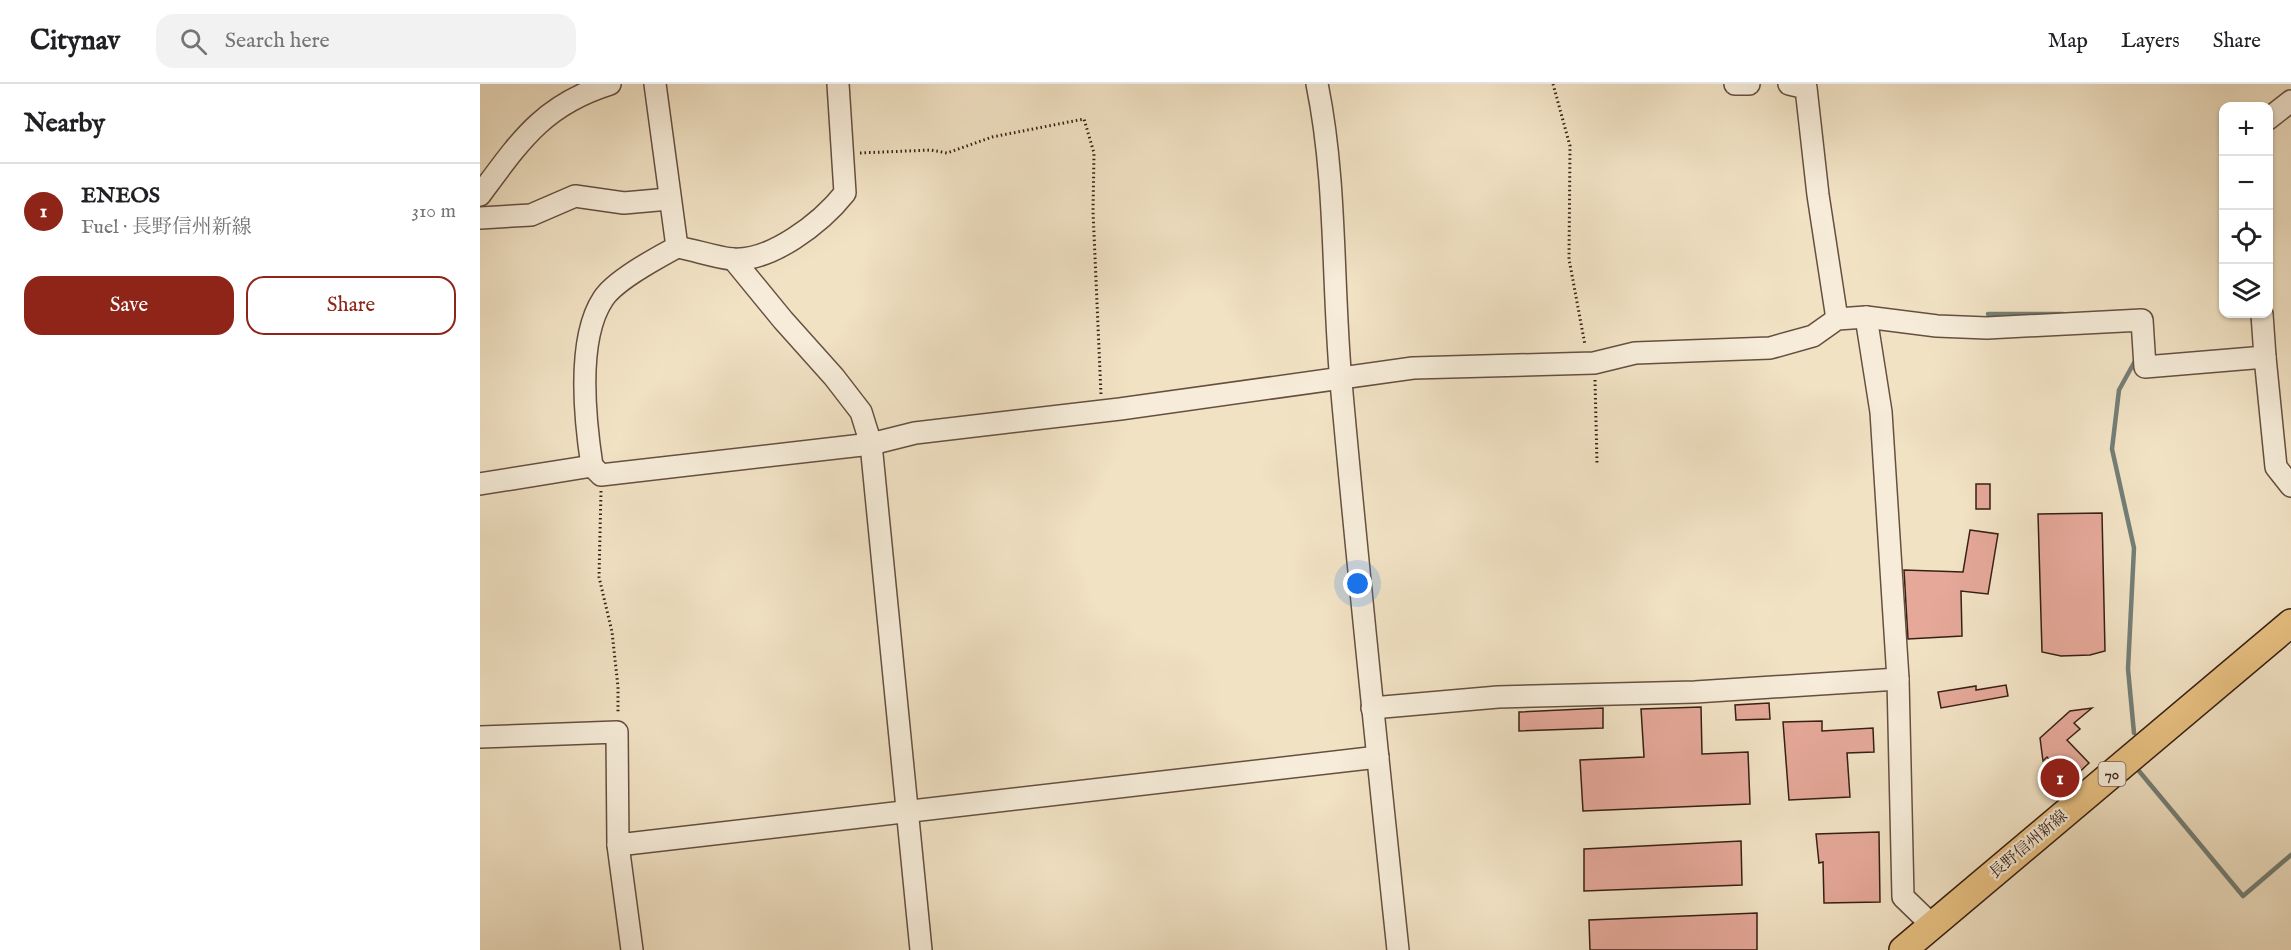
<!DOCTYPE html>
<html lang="en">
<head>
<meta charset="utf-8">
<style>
	:root { --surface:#fff; --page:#f2f2f2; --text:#202124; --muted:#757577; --line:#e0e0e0; --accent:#8f2418 }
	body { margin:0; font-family:"IM FELL English","Noto Serif JP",serif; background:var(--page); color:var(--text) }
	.controls { position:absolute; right:18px; top:18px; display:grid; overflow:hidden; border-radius:12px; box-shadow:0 2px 4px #0004 }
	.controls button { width:54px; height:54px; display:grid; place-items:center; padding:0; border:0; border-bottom:2px solid var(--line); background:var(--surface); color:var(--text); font:30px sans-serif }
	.you { position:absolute; left:878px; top:500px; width:21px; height:21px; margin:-15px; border:4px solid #fff; border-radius:50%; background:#1a73e8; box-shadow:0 0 0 9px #1a73e833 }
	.badge { display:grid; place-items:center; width:39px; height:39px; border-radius:50%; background:var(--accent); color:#fff; font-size:20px; font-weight:700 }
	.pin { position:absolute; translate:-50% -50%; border:3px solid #fff; box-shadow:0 2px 6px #0006 }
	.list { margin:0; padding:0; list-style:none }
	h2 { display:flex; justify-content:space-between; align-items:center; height:78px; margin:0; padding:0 24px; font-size:26px }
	h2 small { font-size:20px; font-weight:400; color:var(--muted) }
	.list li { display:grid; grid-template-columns:39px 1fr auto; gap:18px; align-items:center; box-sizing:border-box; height:96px; padding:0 24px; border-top:2px solid var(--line) }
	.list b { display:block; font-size:22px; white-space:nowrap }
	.list p { margin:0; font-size:20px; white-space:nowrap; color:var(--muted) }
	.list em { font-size:20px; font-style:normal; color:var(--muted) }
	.actions { display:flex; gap:12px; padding:18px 24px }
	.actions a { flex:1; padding:14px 0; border:2px solid var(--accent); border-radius:18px; text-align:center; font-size:21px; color:var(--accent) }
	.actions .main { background:var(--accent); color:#fff }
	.icon { flex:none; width:33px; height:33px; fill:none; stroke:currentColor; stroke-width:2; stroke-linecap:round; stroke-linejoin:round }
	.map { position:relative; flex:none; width:1811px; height:866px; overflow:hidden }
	header { display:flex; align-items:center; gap:36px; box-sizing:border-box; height:84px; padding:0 30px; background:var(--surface); border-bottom:2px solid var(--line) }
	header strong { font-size:28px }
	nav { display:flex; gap:33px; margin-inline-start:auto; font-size:21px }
	.search { width:420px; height:54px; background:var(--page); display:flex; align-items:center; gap:15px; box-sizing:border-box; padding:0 21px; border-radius:18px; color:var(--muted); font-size:22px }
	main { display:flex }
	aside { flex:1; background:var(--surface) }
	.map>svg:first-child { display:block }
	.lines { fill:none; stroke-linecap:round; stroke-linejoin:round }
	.stream { stroke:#737e76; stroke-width:4.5 }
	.building { fill:#e5a899; stroke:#361f14; stroke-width:1.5 }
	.minor-casing { stroke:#655040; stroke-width:24 }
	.major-casing { stroke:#361f14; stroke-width:30 }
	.path { stroke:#361f14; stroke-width:3; stroke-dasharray:1.5 3; stroke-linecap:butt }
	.minor { stroke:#f6ecd9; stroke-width:21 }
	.major { stroke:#e8c182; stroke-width:27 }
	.labels { text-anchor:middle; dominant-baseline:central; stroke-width:4.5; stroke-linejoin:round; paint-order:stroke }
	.shield { fill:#f6ecd9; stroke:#705c4f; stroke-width:1.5 }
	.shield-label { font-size:15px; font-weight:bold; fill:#361f14 }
	.street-label { font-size:16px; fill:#361f14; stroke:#f6ecd9 }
</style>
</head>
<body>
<header>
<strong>Citynav</strong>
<div class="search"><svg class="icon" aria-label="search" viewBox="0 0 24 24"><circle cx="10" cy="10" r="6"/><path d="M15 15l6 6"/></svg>Search here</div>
<nav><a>Map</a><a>Layers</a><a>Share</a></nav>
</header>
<main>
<aside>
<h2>Nearby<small></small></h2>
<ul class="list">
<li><span class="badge">1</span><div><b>ENEOS</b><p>Fuel · 長野信州新線</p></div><em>310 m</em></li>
</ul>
<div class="actions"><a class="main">Save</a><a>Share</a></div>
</aside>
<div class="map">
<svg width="1811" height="866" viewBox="0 0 1811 866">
	<rect width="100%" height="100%" fill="#f1e2c4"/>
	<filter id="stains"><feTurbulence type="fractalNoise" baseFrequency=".00333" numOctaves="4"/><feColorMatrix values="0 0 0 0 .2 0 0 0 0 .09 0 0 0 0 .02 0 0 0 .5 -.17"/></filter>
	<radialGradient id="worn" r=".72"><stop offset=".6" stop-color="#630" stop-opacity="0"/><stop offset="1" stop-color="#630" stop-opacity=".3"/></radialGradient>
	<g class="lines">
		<g class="stream">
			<polyline points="1508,230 1583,230"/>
			<polyline points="1654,649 1648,585 1654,464 1632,365 1639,306 1655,277"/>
			<polyline points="1659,687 1763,812 1811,771"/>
		</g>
	</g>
	<g class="building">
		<rect x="1496" y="400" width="14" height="25"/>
		<polygon points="1622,429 1625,567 1610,571 1581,572 1562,568 1558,430"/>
		<polygon points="1490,446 1518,450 1508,510 1481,507 1482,552 1428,555 1424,486 1483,488"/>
		<polygon points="1526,601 1528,612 1461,624 1458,608 1496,602 1496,606"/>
		<polygon points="1289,619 1290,635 1256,636 1255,621"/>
		<polygon points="1221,623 1222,670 1268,668 1270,720 1103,727 1100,676 1164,673 1161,625"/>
		<polygon points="1123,624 1123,644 1039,647 1039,628"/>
		<polygon points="1612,624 1594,639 1600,645 1587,656 1609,679 1589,698 1567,673 1563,677 1560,654 1590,627"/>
		<polygon points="1342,637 1342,647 1393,644 1394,668 1367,669 1370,713 1309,716 1303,638"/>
		<polygon points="1399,748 1400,818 1344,819 1343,778 1339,779 1336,750"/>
		<polygon points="1261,757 1262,801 1104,807 1104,765"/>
		<polygon points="1277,829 1277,866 1110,866 1109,836"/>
	</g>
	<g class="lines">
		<g class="minor-casing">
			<g id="minor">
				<path d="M837,0C857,97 852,199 861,298C878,487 898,677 918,866"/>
				<polyline points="1255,0 1269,0"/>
				<polyline points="1309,0 1326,4 1338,111 1357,235"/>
				<polyline points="1788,35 1811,17"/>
				<path d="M0,111C40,57 63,21 130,0"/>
				<polyline points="0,134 51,131 95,112 144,119 189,115"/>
				<path d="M197,163C215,166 234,173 252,175C291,178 341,139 365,109L358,0"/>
				<polyline points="253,175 303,236 354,293 381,328 391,360 441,866"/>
				<polyline points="1782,230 1785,273"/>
				<polyline points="1386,233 1401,328 1418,595 1423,813 1453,842"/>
				<path d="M112,382C105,336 96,256 123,215C135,196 177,174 197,163L175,0"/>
				<polyline points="0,400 112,382 121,391 391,360 435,349 640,325 933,284 1114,279 1155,269 1290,264 1333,252 1357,235 1386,233 1457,242 1507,244 1662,236 1665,283 1785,273 1796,383 1811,402"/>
				<polyline points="892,624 1018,613 1215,608 1418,595"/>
				<polyline points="0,653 137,648 138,761 898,673"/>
				<polyline points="138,761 152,866"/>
			</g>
		</g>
		<g class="major-casing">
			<polyline id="major" points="1423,866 1811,539"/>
		</g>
		<g class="path">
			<polyline points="1073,0 1090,62 1089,175 1105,261"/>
			<polyline points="380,69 451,66 467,69 512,53 604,35 614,69 613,127 621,311"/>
			<polyline points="1115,296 1117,379"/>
			<polyline points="121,407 119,493 132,548 138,603 138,630"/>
		</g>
		<use href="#minor" class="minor"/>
		<use href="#major" class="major"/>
	</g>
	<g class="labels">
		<rect class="shield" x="1618.5" y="678" width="27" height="24" rx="4.5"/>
		<g class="shield-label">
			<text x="1632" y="690">70</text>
		</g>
		<g class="street-label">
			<text transform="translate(1549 761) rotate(-40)">長野信州新線</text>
		</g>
	</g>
	<rect width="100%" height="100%" filter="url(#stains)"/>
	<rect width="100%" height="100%" fill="url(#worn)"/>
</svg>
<div class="controls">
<button>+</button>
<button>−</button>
<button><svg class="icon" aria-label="locate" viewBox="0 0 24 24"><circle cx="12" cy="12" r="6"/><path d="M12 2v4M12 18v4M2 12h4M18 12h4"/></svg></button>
<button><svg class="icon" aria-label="layers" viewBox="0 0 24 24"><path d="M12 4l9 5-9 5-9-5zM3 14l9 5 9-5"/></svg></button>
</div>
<div class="you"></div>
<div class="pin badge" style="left:1580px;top:694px">1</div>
</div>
</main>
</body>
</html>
